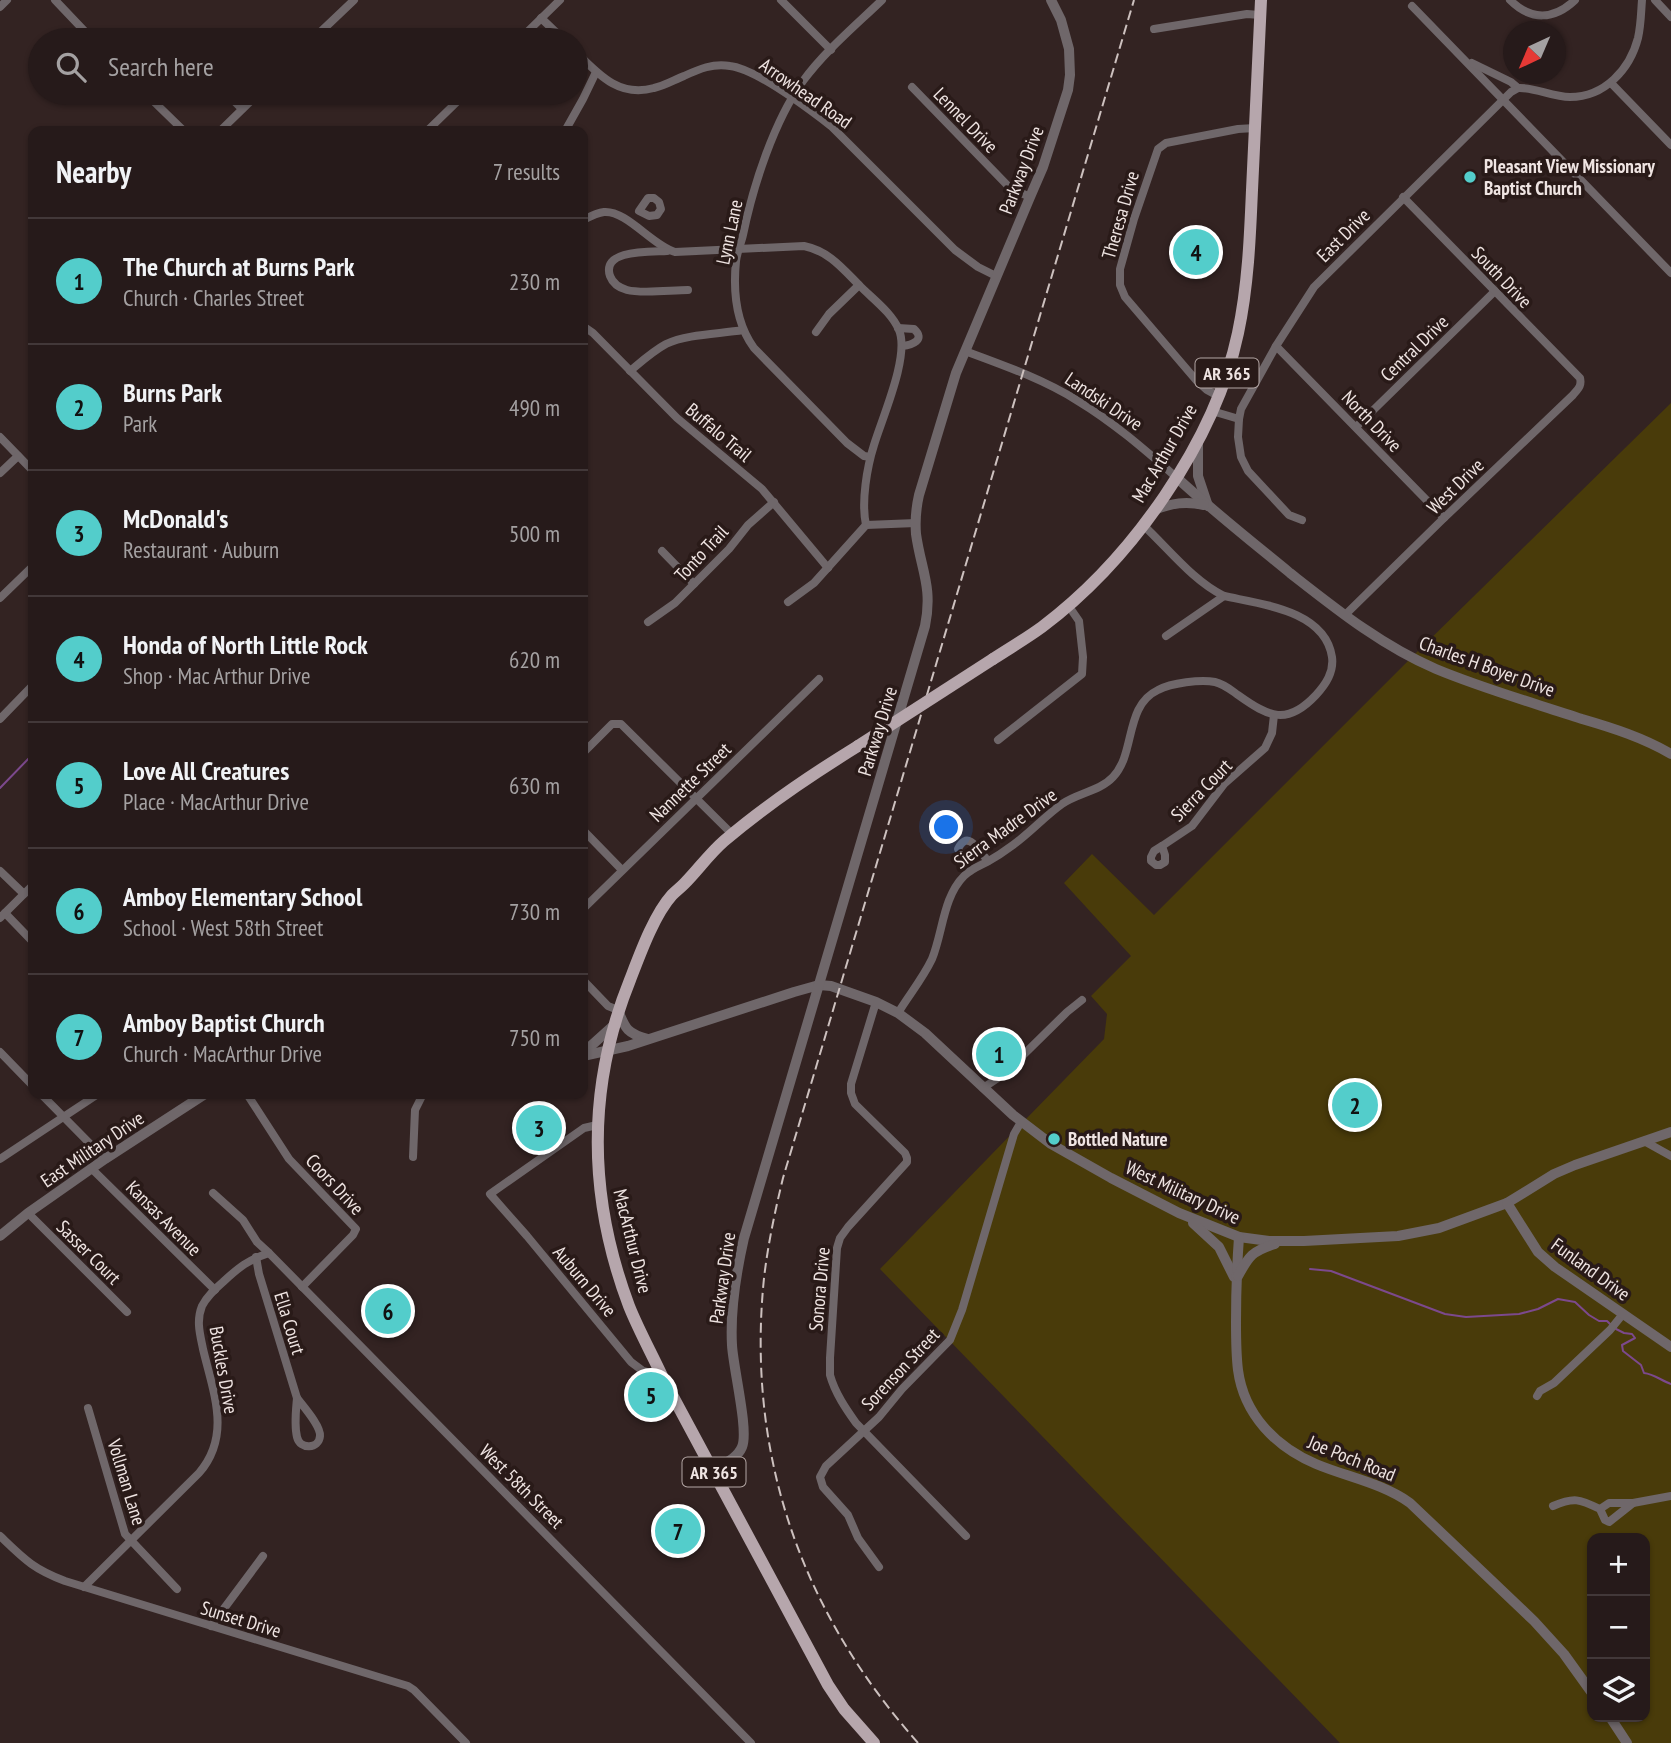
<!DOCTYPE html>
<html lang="en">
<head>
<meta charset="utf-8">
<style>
	:root { --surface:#261a1a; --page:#2e2323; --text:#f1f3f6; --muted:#a4a1a2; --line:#423839; --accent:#53cdcb }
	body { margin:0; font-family:"PT Sans Narrow",sans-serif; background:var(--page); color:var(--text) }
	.controls { position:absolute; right:21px; bottom:21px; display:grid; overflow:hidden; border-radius:14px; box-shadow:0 2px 5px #0004 }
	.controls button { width:63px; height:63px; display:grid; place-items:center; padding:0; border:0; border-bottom:2px solid var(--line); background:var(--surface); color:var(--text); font:35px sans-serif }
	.compass { position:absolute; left:1503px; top:21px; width:63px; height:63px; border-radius:50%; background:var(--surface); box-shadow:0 2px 5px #0004; rotate:224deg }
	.you { position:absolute; left:947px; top:828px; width:24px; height:24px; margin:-18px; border:5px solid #fff; border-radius:50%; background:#1a73e8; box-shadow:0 0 0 10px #1a73e833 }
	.badge { display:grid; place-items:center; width:46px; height:46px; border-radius:50%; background:var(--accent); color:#111; font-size:23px; font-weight:700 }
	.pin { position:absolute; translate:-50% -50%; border:4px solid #fff; box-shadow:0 2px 7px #0006 }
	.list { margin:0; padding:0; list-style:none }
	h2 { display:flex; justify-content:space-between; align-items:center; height:91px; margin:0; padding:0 28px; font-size:30px }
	h2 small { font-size:23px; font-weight:400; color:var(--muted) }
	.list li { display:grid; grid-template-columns:46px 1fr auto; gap:21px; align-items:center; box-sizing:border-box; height:126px; padding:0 28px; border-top:2px solid var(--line) }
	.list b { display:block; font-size:26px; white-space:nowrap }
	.list p { margin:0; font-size:23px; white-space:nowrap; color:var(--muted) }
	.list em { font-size:23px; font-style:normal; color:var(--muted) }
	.icon { flex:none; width:38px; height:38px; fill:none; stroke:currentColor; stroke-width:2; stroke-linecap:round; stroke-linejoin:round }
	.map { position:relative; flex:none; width:1671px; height:1743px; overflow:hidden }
	.search { position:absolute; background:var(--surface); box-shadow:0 2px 5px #0004; left:28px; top:28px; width:560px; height:77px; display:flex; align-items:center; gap:18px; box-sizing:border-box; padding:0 24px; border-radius:38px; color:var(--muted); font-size:26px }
	.panel { position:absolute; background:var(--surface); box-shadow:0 2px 5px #0004; left:28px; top:126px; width:560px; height:973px; border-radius:14px }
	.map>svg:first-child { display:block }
	.green { fill:#493b0a; fill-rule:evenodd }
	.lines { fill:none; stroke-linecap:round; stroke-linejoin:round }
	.stream { stroke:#7c498d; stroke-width:2 }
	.minor { stroke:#6f676a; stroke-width:8 }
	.tertiary { stroke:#6f676a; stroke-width:10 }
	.primary { stroke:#b6a6ac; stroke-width:12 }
	.rail { stroke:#cdc1bf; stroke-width:2; stroke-dasharray:10 5; stroke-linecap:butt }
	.primary-bridge { stroke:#b6a6ac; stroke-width:12 }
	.poi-dot { fill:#53cdcb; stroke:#291a18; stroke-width:2.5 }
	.labels { text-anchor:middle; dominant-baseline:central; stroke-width:7; stroke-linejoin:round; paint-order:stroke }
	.shield { fill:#291a18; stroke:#b4a7a5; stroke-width:2 }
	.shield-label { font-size:18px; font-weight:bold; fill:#efe4e2 }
	.street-label { font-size:19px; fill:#efe4e2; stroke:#291a18 }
	.poi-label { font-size:19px; font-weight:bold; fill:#efe4e2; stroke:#291a18; text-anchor:start }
</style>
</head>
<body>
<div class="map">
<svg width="1671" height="1743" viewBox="0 0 1671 1743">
	<rect width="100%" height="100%" fill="#332322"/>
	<path class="green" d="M1671,403V1743H1340L880,1269L1104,1039L1107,1014L1091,996L1131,956L1064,883L1092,854L1154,915L1420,649ZM1592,1538H1645V1717H1592Z"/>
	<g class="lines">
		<g class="stream">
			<polyline points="0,788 33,754"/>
			<polyline points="1310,1269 1331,1271 1445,1314 1466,1317 1519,1314 1538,1309 1558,1299 1575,1302 1589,1315 1599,1321 1607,1321 1611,1325"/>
			<path d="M1616,1329L1624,1333L1632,1334L1635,1338L1622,1345L1623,1351L1641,1365L1644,1373C1654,1374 1662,1381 1671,1384"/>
		</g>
		<g class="minor">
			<polyline points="55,0 93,40"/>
			<polyline points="781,0 831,50"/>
			<path d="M1510,0C1531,21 1554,20 1575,0"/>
			<polyline points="1655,0 1671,17"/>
			<polyline points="1412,6 1671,273"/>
			<polyline points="0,7 7,0"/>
			<polyline points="541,18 564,40"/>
			<polyline points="1154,29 1247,14 1260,15"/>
			<polyline points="312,40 354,0"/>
			<polyline points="519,40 560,0"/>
			<path d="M576,52C598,74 619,98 654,88C664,86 674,80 684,76C699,69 713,63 730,66C756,69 809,109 831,126L955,250L978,267L996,276"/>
			<path d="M1472,63L1511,82L1518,88C1535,87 1552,97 1570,97C1605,97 1630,69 1638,38C1641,25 1641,12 1642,0"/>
			<polyline points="1611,83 1671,145"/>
			<polyline points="912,87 1010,188 1030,197"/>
			<polyline points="145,93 184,131"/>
			<polyline points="226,93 242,109"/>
			<polyline points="220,131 259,93"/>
			<polyline points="427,131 466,93"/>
			<polyline points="565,131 583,99 596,72"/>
			<polygon points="648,198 654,198 659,202 661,209 657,215 649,216 639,211"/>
			<path d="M583,220C589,217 596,213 604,212C626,210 652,245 675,252L804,246C829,251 843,269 860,286C873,299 892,313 899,330C910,356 882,418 874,445C867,467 861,502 866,525"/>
			<path d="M667,251C651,252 601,249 610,276C613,284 620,288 627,290C642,294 672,290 688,290"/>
			<polyline points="583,326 593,333 677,418 762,489 828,568"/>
			<path d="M898,328L914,329C926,340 912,345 902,346"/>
			<polyline points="816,332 829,314 859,285"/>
			<polyline points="1276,346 1444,518"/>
			<path d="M965,351C1003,365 1043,379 1078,401C1113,422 1145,450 1176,477"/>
			<path d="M630,371C642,361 653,351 666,344C687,334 719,334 743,330"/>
			<polyline points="1218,396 1207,390 1196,380 1125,297 1120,285 1120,269 1134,219 1158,149 1166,143 1238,129 1255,128"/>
			<polyline points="1212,411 1239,419"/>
			<polyline points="1356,427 1495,291"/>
			<polyline points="0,437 33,471"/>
			<path d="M870,457L864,456L847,443L754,348C735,322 733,291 736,261C737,252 741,244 743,235C753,186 774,121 803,81C825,51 855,26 882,0"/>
			<polyline points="0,473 18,456"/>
			<polyline points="1302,520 1289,515 1248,471 1241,457 1238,437 1239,419 1241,409 1276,346 1314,287 1511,92 1518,88"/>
			<polyline points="662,551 694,584"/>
			<polyline points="0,598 33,566"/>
			<polyline points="788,602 814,583 866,525 916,523"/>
			<path d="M1345,615L1444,518L1573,395C1578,389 1582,386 1580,378L1403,197"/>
			<polyline points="648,622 675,603 729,549 748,525 774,502"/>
			<polyline points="1166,636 1224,596"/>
			<polyline points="0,719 33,685"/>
			<polyline points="998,740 1082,674 1083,657 1079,621 1068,605"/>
			<polyline points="583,753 612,724 621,724 732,834"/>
			<polyline points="583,830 622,870"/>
			<polyline points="1162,846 1192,826 1224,784 1265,748 1272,733 1274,715"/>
			<polygon points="1162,846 1165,855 1165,862 1160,865 1156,865 1151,861 1151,857 1154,851"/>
			<polyline points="0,871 24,894"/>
			<path d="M970,871L958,849C968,828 980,852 988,861"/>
			<polyline points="583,909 819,679"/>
			<polyline points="5,913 33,942"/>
			<polyline points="0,918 33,885"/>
			<polyline points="583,980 608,1006 618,1010"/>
			<path d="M876,1002L851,1084V1093L855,1104L905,1153L907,1158V1162L848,1227L840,1238L837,1248L830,1358V1375C835,1393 846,1409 856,1423L966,1536"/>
			<path d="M898,1013C909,995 923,978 932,959C943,932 943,897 964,876C971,869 979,866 987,862C996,857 1005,851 1013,845C1031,832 1045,816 1062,804C1078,793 1100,791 1113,777C1136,753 1124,706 1158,690C1171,683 1201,679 1215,682C1224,684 1231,690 1238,695C1269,717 1287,726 1316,695C1326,684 1334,672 1332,657C1325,610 1260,604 1224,596C1193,581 1168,548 1143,525"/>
			<polyline points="0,1052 33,1086"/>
			<polyline points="983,1088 1004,1074 1067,1012 1082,1000"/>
			<polyline points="41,1094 105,1159"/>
			<polyline points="247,1094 289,1159 356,1229 353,1235 302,1287"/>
			<polyline points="597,1125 584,1128 490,1194 527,1236 631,1362 643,1371 663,1376"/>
			<polyline points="1644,1141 1671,1156"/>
			<polyline points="413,1157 415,1110 423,1094"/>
			<polyline points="0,1159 98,1094"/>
			<polyline points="92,1169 215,1290"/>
			<polyline points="213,1193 243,1220 257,1242 269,1253 751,1743"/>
			<polyline points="28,1213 127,1312"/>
			<polyline points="256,1257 259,1274 297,1398"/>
			<polyline points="1537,1396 1540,1391 1554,1383 1610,1330 1623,1314"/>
			<path d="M297,1398C303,1406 321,1426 320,1436C319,1449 300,1450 297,1437C294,1425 296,1410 297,1398Z"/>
			<polyline points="88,1408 125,1534 177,1589"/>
			<polyline points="1633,1503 1671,1496"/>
			<path d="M1553,1506C1574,1497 1579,1499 1600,1509L1605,1520L1609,1522L1633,1503H1609L1600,1509"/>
			<path d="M0,1536C24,1559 33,1569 65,1581L408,1686L414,1690L466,1743"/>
			<polyline points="879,1567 858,1538 848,1515 823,1487 820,1477 826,1466 879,1417 902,1389 950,1340 962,1310 1014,1134 1021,1122"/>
			<path d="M84,1587L199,1473C232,1435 213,1392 203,1349C200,1334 196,1321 202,1306C207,1296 215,1289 223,1282C239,1267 248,1260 269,1253"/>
			<polyline points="211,1626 263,1556"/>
		</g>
		<g class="tertiary">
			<polyline points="1198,442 1198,476 1208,506"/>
			<path d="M1176,477C1213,511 1251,541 1290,573C1336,609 1382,646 1436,669C1484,689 1534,703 1582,719C1613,728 1644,738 1671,754"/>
			<path d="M1154,510C1172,503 1186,501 1204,505"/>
			<path d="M618,1010C625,1029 628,1034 648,1039"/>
			<polyline points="583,1053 613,1026"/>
			<polyline points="583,1056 628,1046 794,992 819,985 831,986 876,1002 898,1013 925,1033 1013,1115 1051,1144 1111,1178 1179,1213 1239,1237 1269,1241 1304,1241 1398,1236 1439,1228 1507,1203 1554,1174 1575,1165 1671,1132"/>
			<polyline points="1507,1203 1538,1252 1555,1267 1671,1347"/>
			<polyline points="1193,1223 1219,1247 1234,1277"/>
			<polyline points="0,1236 28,1213 105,1159 205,1094"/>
			<path d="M1239,1237C1237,1265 1236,1294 1236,1322C1236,1338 1236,1354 1238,1370C1244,1415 1276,1447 1316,1464C1347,1477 1382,1483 1410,1503L1534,1621L1564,1654L1592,1693"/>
			<path d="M1238,1276C1249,1256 1252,1251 1275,1244"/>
			<path d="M713,1470C723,1464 737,1459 742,1447C749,1431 733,1367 732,1345C730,1309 736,1273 744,1238L925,626C933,587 921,570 916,534C915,521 916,508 919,495L956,373L1030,197L1043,167L1068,90L1070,75L1069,49L1061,20L1051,0"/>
			<polyline points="1610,1717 1627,1743"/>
		</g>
		<g class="primary">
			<path d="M993,659C1010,648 1027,638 1042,627C1131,560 1215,442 1238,333C1248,286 1250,238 1252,190C1255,127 1258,63 1261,0"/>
			<path d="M858,746C811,775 766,805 724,841C709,854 698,870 684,884C680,888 676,891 672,895C654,915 640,954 630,980C586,1089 588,1197 629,1306C639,1331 652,1354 663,1378L828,1685L844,1709L874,1743"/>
		</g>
		<path class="rail" d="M918,1743C801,1611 746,1454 764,1278C768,1244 775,1211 783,1178L1134,0"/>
		<polyline class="primary-bridge" points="858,746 993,659"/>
	</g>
	<g class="poi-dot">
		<circle cx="1470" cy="177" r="7"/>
		<circle cx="1054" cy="1139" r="7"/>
	</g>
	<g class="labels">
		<g class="shield">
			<rect x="1195.5" y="358.5" width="63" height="29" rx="5"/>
			<rect x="682.5" y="1457.5" width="63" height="29" rx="5"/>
		</g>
		<g class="shield-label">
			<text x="1227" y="373">AR 365</text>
			<text x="714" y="1472">AR 365</text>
		</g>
		<g class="street-label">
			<text transform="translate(806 93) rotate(35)">Arrowhead Road</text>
			<text transform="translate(966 120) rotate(46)">Lennel Drive</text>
			<text transform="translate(1021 170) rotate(-69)">Parkway Drive</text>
			<text transform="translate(1120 215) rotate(-74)">Theresa Drive</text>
			<text transform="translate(729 232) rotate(-78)">Lynn Lane</text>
			<text transform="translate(1343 235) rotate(-45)">East Drive</text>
			<text transform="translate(1502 277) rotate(46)">South Drive</text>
			<text transform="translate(1414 348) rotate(-44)">Central Drive</text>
			<text transform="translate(1104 401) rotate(34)">Landski Drive</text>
			<text transform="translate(1372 421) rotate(46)">North Drive</text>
			<text transform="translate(719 432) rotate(40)">Buffalo Trail</text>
			<text transform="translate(1164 453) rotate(-60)">Mac Arthur Drive</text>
			<text transform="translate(1455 486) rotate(-44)">West Drive</text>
			<text transform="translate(701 553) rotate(-47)">Tonto Trail</text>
			<text transform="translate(1487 666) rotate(20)">Charles H Boyer Drive</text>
			<text transform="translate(877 731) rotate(-73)">Parkway Drive</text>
			<text transform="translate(690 782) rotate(-44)">Nannette Street</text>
			<text transform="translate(1201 790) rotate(-46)">Sierra Court</text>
			<text transform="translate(1005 828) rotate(-36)">Sierra Madre Drive</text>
			<text transform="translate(92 1149) rotate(-34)">East Military Drive</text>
			<text transform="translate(335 1184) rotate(47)">Coors Drive</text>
			<text transform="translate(1183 1192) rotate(25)">West Military Drive</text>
			<text transform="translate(164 1218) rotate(45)">Kansas Avenue</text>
			<text transform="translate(633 1241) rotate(76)">MacArthur Drive</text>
			<text transform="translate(89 1252) rotate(45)">Sasser Court</text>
			<text transform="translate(1591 1269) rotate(36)">Funland Drive</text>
			<text transform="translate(722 1278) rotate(-82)">Parkway Drive</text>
			<text transform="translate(585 1281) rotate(50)">Auburn Drive</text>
			<text transform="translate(819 1289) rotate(-85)">Sonora Drive</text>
			<text transform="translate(290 1323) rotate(73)">Ella Court</text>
			<text transform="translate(900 1369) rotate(-47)">Sorenson Street</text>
			<text transform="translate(224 1370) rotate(80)">Buckles Drive</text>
			<text transform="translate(1352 1458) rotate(22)">Joe Poch Road</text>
			<text transform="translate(127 1482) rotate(73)">Vollman Lane</text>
			<text transform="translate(522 1486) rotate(45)">West 58th Street</text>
			<text transform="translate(241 1619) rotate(17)">Sunset Drive</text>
		</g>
		<g class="poi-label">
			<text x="1484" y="166">Pleasant View Missionary<tspan x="1484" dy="22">Baptist Church</tspan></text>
			<text x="1068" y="1139">Bottled Nature</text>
		</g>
	</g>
</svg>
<div class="controls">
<button>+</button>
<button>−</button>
<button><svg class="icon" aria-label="layers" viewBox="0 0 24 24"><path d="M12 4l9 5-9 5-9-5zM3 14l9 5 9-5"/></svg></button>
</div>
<svg class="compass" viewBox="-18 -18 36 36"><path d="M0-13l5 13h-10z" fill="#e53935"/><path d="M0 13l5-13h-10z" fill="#a4a1a2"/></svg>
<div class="you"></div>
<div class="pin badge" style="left:999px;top:1054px">1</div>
<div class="pin badge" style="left:1355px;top:1105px">2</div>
<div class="pin badge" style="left:539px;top:1128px">3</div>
<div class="pin badge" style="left:1196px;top:252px">4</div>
<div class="pin badge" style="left:651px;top:1395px">5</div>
<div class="pin badge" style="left:388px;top:1311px">6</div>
<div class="pin badge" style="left:678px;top:1531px">7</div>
<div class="search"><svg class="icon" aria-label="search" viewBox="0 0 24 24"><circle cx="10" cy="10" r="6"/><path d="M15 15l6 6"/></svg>Search here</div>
<section class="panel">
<h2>Nearby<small>7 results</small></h2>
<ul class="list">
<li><span class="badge">1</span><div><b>The Church at Burns Park</b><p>Church · Charles Street</p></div><em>230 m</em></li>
<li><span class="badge">2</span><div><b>Burns Park</b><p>Park</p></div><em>490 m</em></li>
<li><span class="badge">3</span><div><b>McDonald's</b><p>Restaurant · Auburn</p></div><em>500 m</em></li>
<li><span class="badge">4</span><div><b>Honda of North Little Rock</b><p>Shop · Mac Arthur Drive</p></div><em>620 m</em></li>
<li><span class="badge">5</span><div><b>Love All Creatures</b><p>Place · MacArthur Drive</p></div><em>630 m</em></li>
<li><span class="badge">6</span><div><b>Amboy Elementary School</b><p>School · West 58th Street</p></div><em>730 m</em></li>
<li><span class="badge">7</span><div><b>Amboy Baptist Church</b><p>Church · MacArthur Drive</p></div><em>750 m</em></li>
</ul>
</section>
</div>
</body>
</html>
